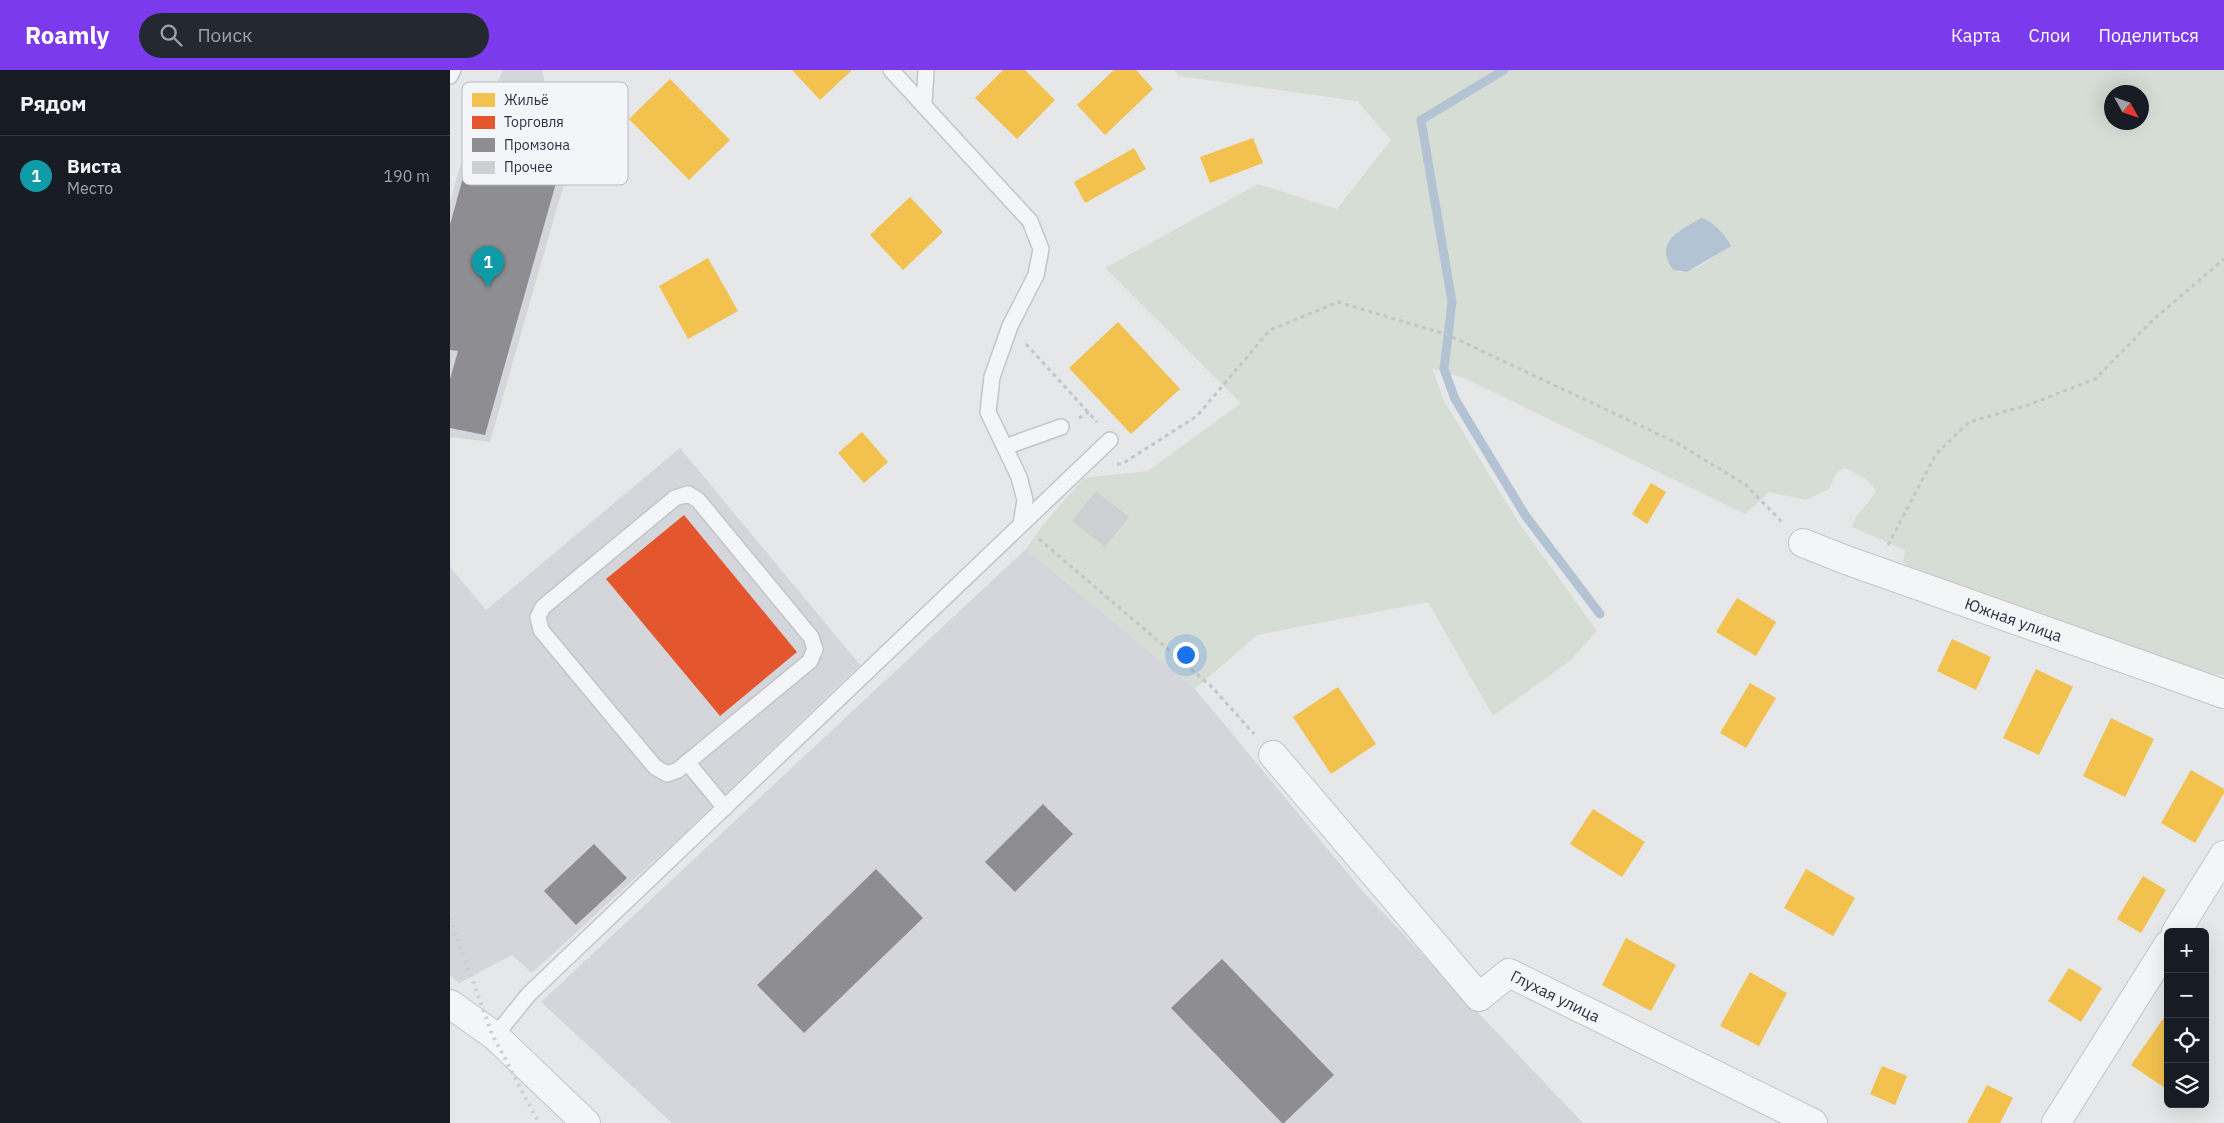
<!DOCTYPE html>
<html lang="ru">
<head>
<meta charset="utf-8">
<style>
	:root { --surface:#171b24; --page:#242831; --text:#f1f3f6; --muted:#9ea1a6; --line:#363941; --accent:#7c3aed }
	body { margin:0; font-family:"IBM Plex Sans",sans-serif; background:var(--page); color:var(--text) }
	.controls { position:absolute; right:15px; bottom:15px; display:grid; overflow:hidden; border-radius:8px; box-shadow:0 5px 20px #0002 }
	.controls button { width:45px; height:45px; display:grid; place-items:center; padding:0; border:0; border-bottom:1px solid var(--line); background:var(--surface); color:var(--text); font:25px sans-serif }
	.compass { position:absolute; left:1654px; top:15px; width:45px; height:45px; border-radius:50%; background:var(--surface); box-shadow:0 5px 20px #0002; rotate:130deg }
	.you { position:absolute; left:735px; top:584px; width:18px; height:18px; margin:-12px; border:4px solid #fff; border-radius:50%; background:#1a73e8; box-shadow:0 0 0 8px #1a73e833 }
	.badge { display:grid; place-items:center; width:32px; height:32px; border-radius:50%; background:var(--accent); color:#fff; font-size:16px; font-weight:700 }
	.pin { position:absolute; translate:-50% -41px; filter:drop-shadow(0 1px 2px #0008) }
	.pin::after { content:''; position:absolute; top:26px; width:18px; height:15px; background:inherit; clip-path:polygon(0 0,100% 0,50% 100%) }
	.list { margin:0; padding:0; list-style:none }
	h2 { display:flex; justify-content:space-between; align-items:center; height:65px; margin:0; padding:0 20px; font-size:21px }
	h2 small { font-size:16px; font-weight:400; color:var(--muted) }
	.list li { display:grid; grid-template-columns:32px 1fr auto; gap:15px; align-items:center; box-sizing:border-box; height:80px; padding:0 20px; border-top:1px solid var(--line) }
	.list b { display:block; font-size:19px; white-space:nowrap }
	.list p { margin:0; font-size:16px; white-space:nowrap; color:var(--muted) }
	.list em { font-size:16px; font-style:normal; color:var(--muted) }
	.icon { flex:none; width:28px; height:28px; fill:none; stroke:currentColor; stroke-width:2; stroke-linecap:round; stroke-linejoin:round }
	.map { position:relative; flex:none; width:1774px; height:1053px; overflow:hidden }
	header { display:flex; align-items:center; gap:30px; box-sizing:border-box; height:70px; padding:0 25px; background:var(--accent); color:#fff }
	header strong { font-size:24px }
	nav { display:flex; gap:28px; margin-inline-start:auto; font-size:18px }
	.search { width:350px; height:45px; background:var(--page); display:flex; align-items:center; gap:12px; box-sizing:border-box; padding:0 18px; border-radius:28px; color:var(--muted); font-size:19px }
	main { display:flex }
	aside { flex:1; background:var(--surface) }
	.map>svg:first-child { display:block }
	.built { fill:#d4d6dc }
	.green { fill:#d6ddd5; fill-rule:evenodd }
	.water { fill:#b4c3d4 }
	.homes { fill:#f2c14e }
	.shops { fill:#e4572e }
	.industry { fill:#8d8d92 }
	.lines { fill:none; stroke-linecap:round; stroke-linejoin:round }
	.stream { stroke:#b4c3d4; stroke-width:9 }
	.building { fill:#cecfd2 }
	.service-casing { stroke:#c3c5c7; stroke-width:18 }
	.minor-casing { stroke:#c3c5c7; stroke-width:30 }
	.path { stroke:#c4c5c9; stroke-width:3; stroke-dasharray:4 4; stroke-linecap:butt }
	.service { stroke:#f4f5f6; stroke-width:15 }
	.minor { stroke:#f4f5f6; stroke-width:28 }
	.rail { stroke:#cecfd1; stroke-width:4; stroke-dasharray:2.5 5; stroke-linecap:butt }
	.labels { text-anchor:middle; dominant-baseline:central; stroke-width:5; stroke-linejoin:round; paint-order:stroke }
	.street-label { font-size:16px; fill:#2b3444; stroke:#f3f5f8 }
	.key { fill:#f3f5f8; stroke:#b7bbc2; stroke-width:1 }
	.key-label { font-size:14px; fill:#2b3444 }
</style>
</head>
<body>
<header>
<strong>Roamly</strong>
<div class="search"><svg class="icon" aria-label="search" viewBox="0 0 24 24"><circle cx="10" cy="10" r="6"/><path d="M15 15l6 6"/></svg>Поиск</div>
<nav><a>Карта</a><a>Слои</a><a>Поделиться</a></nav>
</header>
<main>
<aside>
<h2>Рядом<small></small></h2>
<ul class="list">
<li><span class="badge" style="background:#0f9aa8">1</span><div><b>Виста</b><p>Место</p></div><em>190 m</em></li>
</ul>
</aside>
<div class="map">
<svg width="1774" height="1053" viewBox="0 0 1774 1053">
	<rect width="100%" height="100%" fill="#e5e7e9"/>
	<g class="built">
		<polygon points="53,0 92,0 115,110 40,372 0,367 0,132 15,80"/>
		<polygon points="230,378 410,595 228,769 82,903 62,885 9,913 0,906 0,497 36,540"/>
		<polygon points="576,479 745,619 915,824 1133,1053 222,1053 91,932"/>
	</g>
	<path class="green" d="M724,0H1774V605L1688,593L1463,501L1453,492L1455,480L1402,457C1407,439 1420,435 1426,420L1416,409L1395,398L1386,403L1379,419L1356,430L1319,422L1295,444L1014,308L982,298L994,331L1069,453L1147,561L1120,591L1043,646L978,532L807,565L745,619L576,479L593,455L634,408L698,401L791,333L655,198L808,114L887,139L941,70L907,31L729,6ZM1662,22H1692V52H1662ZM1251,148C1261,149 1277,166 1281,175L1250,196L1237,202H1228L1227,162Z"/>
	<path class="water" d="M1251,148C1261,149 1278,167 1281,176L1237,202L1223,200C1203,172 1230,160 1251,148Z"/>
	<g class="homes">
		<polygon points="342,0 402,0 370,30"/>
		<polygon points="553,0 575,0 605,30 567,69 525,28"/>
		<polygon points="664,0 686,0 703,19 655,65 627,35"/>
		<polygon points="220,9 280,70 239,110 179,49"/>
		<polygon points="803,68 813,93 760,113 750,87"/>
		<polygon points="684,78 696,99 635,133 624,112"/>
		<polygon points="460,127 493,162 453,200 420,165"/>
		<polygon points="258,188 288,241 238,269 209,216"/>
		<polygon points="668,252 730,319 681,364 619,298"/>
		<polygon points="412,362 438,392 414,413 388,383"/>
		<polygon points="1201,413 1216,422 1197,454 1182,444"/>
		<polygon points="1287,528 1326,552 1306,586 1266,562"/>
		<polygon points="1502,569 1541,587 1526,620 1487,601"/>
		<polygon points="1586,599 1623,617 1589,685 1553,668"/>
		<polygon points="1300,613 1326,628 1296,678 1270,663"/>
		<polygon points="888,617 926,674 881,704 843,647"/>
		<polygon points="1661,648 1704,669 1675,727 1633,706"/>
		<polygon points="1741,700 1774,719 1774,723 1745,773 1711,753"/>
		<polygon points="1143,739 1195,772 1172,807 1120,774"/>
		<polygon points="1356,799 1405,828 1383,866 1334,838"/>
		<polygon points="1693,806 1716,820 1691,863 1667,849"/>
		<polygon points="1176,868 1226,895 1201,941 1152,915"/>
		<polygon points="1619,898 1652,918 1631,952 1598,931"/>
		<polygon points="1300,902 1337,923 1309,976 1270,956"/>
		<polygon points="1715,946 1718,948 1718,1020 1681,995"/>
		<polygon points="1432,996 1457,1006 1445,1035 1420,1024"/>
		<polygon points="1537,1015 1563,1028 1550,1053 1517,1053"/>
	</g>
	<polygon class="shops" points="234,445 347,582 270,646 156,509"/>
	<g class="industry">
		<polygon points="27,73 103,91 106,113 35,365 0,358 0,309 8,281 0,280 0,155 18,89"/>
		<polygon points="593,734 623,764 565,822 535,792"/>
		<polygon points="144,774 177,808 126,855 94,821"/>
		<polygon points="426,799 473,848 354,963 307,915"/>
		<polygon points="772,889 884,1005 834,1053 832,1053 721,938"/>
	</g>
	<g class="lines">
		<polyline class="stream" points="1054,0 971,50 1002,232 994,299 1005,329 1075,445 1150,544"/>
	</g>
	<polygon class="building" points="646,421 679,447 655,477 622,451"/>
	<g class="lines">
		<g class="service-casing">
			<g id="service">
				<polyline points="441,0 580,151 591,179 586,205 560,256 542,307 538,342 569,407 575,430 571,454"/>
				<polyline points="0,6 3,0"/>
				<polyline points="474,35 476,0"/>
				<polyline points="555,377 611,357"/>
				<polygon points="238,424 248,430 361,567 365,579 360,591 228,700 217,704 205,697 91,560 88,547 93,537 225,428"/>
				<polyline points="237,692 275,738"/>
				<polyline points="45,966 79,924 660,370"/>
			</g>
		</g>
		<g class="minor-casing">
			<g id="minor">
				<path id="s1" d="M1353,473L1396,490L1774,624"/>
				<path id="s2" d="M823,685L1029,927L1059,903L1363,1053"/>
				<polyline points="1726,862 1774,785"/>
				<polyline points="0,934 45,966 136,1053"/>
				<polyline points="1606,1053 1718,875"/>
			</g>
		</g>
		<g class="path">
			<polyline points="576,274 647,352"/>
			<polyline points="629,348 639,342"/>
			<polyline points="667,394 672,394 747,346 820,260 888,232 998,265 1227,373 1296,415 1334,454"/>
			<polyline points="589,469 762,617 804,664"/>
			<polyline points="1438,475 1486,384 1519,352 1578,335 1645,309 1703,250 1774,189"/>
		</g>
		<use href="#service" class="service"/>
		<use href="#minor" class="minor"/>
		<polyline class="rail" points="0,848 42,964 89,1053"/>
	</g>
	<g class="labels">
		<g class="street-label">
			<text stroke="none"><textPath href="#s1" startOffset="224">Южная улица</textPath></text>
			<text stroke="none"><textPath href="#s2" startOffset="408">Глухая улица</textPath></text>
		</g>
	</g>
	<rect x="12" y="12" width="166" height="103" rx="8" class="key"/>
	<rect x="22" y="23" width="23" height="14" fill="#f2c14e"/>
	<rect x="22" y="46" width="23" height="13" fill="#e4572e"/>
	<rect x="22" y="68" width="23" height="14" fill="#8d8d92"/>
	<rect x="22" y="91" width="23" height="13" fill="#cecfd2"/>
	<g class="key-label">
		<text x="54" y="35">Жильё</text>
		<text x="54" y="57">Торговля</text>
		<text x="54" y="80">Промзона</text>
		<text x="54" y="102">Прочее</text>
	</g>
</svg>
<div class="controls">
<button>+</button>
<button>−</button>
<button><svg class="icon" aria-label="locate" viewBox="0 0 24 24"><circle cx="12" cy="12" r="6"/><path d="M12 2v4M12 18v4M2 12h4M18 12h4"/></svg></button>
<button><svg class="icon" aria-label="layers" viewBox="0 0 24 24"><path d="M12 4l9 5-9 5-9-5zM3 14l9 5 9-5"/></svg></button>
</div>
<svg class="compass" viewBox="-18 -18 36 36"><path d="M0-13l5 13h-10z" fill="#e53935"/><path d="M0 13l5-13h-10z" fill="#9ea1a6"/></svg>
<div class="you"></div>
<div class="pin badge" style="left:38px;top:217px;background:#0f9aa8">1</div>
</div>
</main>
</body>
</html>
